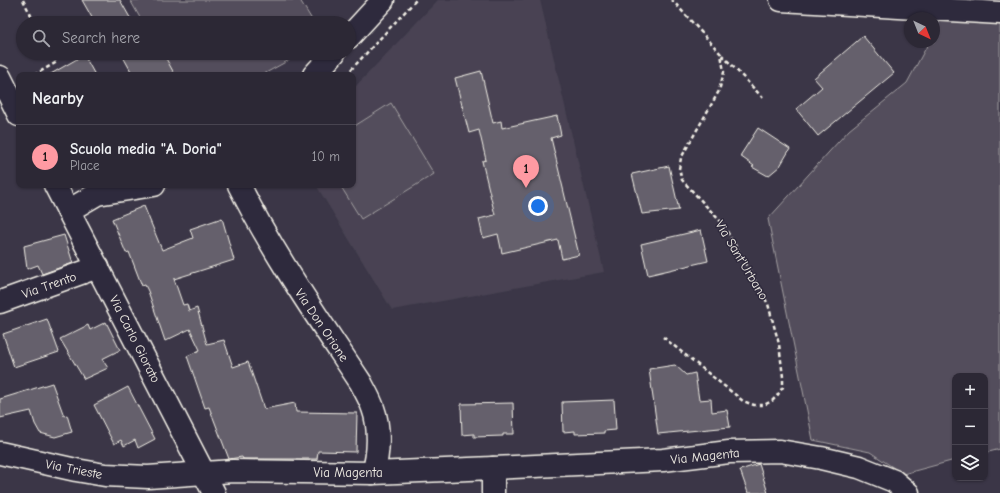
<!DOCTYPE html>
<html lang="en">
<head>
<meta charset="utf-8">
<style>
	:root { --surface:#2c2835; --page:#34303d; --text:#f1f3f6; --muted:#a6a6ad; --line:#484450; --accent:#ff9aa2 }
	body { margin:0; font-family:"Comic Neue",sans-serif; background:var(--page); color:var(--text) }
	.controls { position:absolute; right:12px; bottom:12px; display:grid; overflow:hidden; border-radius:8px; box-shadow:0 1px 3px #0004 }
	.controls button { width:36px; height:36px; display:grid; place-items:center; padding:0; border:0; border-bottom:1px solid var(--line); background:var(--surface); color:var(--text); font:20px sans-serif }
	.compass { position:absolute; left:904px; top:12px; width:36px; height:36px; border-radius:50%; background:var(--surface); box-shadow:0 1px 3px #0004; rotate:137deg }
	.you { position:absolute; left:538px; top:206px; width:14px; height:14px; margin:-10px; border:3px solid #fff; border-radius:50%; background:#1a73e8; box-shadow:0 0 0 6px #1a73e833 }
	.badge { display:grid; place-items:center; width:26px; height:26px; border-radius:50%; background:var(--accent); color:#111; font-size:13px; font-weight:700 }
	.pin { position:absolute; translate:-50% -33px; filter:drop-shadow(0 1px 2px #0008) }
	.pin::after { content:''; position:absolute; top:21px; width:14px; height:12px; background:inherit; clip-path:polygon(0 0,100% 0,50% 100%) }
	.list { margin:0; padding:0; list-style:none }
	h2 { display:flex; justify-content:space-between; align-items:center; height:52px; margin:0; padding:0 16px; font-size:17px }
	h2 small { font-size:13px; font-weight:400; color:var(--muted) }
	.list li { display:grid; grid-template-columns:26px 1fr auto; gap:12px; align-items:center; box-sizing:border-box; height:64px; padding:0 16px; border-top:1px solid var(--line) }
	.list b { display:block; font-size:15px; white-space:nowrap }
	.list p { margin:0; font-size:13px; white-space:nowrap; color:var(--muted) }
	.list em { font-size:13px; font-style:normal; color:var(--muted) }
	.icon { flex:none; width:22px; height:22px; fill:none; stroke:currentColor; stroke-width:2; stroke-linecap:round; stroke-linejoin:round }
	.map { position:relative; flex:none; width:1000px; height:493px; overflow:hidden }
	.search { position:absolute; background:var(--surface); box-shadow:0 1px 3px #0004; left:16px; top:16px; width:340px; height:44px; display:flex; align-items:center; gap:10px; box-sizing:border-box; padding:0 14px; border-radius:22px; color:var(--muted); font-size:15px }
	.panel { position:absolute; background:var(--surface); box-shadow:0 1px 3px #0004; left:16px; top:72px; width:340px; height:116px; border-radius:8px }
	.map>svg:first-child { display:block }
	.built { fill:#484352 }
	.green { fill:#534e5c; stroke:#a4a0a2 }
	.building { fill:#65616c; stroke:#f4f1e8 }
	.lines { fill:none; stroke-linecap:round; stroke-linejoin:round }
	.minor-casing { stroke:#f4f1e8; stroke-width:25 }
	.path { stroke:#f4f1e8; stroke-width:2.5; stroke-dasharray:4 3; stroke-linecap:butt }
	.minor { stroke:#2f2a3d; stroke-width:22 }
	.labels { text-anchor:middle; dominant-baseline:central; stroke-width:3; stroke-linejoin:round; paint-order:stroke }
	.street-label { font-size:13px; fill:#f4f1e8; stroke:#2f2a3d }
</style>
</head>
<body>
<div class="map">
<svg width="1000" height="493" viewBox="0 0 1000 493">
	<rect width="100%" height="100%" fill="#3b3647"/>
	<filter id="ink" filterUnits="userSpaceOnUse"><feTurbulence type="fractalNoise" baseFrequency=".025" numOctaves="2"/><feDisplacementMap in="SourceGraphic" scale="8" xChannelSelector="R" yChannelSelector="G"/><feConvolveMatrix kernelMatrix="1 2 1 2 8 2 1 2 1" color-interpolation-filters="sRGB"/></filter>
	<g filter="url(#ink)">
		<polygon class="built" points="438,0 540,0 604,272 392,310 316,185 353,185 353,89"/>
		<g class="green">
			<polygon points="130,0 300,0 314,23 143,23"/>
			<polygon points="943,16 1000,21 1000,449 985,453 985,376 955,376 955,460 903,474 870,452 813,440 768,219 849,130 907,83 929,42 934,42 934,32"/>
			<polygon points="160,53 302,53 262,75 172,75"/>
			<polygon points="391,103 434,174 361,219 340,185 353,185 353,127"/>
		</g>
		<g class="building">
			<polygon points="82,0 120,0 133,23 95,23"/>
			<polygon points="863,36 894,73 818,136 796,109 822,87 814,78"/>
			<polygon points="121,53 163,53 175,75 133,75"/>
			<polygon points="84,55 95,75 49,75"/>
			<polygon points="481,71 493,123 501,121 502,128 557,116 561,135 551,138 579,255 562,259 558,240 502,253 498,234 483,238 479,219 495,215 482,161 486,160 479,130 469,133 455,78"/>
			<polygon points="758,128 790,149 780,166 768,176 752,167 754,166 740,156"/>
			<polygon points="669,166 679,210 642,214 632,174"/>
			<polygon points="144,206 162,250 193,238 190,229 222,218 234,260 174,279 183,305 187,304 189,311 197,308 207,344 224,340 233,367 248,362 264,409 295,403 296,412 357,413 356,452 318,451 317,459 243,459 242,457 229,459 209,407 205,408 187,356 200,350 190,329 165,341 148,291 145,285 142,286 129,252 126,253 112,219"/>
			<polygon points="701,230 708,261 648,275 641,244"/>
			<polygon points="64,235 73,263 42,274 38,265 27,269 24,246"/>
			<polygon points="47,319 59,352 14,367 3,334"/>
			<polygon points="106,322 120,350 102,359 108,368 84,379 60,339 88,325 90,330"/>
			<polygon points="675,365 686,375 695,373 699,400 711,399 712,412 727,410 730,427 658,434 649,369"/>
			<polygon points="52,383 64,416 67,415 72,432 55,437 40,433 35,424 31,411 0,418 0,399"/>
			<polygon points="128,387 155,439 138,448 135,440 124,446 121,440 114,444 94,405"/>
			<polygon points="614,400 616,430 604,431 604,433 575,434 575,431 563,432 562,402"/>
			<polygon points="513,403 514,434 503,434 503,436 474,437 474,434 462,435 461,404"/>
			<polygon points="759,464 768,493 748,493 740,470"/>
		</g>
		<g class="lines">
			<g class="minor-casing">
				<g id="minor">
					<polyline points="781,0 1000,13"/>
					<polyline points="349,37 383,0"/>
					<polyline points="314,75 334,53"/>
					<polyline points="0,77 19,115"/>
					<polyline points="55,185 214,493"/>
					<path d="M239,185C274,255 318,318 361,383C365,391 370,399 373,408C380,427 379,454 373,473"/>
					<polyline points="68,211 97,194 154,185"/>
					<polyline points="0,302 98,267"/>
					<polyline points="0,453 76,470 105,475 148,477 233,471 373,473 493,468 663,460 729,452 780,451 821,458 859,467 894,481 908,493"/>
					<polyline points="493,468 493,493"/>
				</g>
			</g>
			<g class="path">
				<polyline points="23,0 35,23"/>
				<polyline points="722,55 763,98"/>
				<polyline points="34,75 57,62 52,53"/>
				<polyline points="346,75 416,0"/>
				<polyline points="663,337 743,401 754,405 764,405 772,401 777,396 783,387 783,377 779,344 768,304 735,245 722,223 682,180 679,169 681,158 719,91 724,72 721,54 672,0"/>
			</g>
			<use href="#minor" class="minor"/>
		</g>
	</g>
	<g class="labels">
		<g class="street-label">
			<text transform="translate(742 260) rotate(59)">Via Sant'Urbano</text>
			<text transform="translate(49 285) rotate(-19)">Via Trento</text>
			<text transform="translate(322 325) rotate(56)">Via Don Orione</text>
			<text transform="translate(135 339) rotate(63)">Via Carlo Giorato</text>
			<text transform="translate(705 456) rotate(-6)">Via Magenta</text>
			<text transform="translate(74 469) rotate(11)">Via Trieste</text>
			<text x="348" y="472">Via Magenta</text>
		</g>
	</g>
</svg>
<div class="controls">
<button>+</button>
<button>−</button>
<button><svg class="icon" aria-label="layers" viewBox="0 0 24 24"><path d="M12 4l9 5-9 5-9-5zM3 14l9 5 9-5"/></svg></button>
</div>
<svg class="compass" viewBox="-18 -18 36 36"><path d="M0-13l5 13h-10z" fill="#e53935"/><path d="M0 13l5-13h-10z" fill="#a6a6ad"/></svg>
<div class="you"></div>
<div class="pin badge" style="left:526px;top:188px">1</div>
<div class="search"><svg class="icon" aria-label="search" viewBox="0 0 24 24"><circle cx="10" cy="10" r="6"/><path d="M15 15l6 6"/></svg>Search here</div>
<section class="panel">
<h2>Nearby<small></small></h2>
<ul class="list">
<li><span class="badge">1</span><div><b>Scuola media &quot;A. Doria&quot;</b><p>Place</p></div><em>10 m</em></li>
</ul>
</section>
</div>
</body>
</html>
